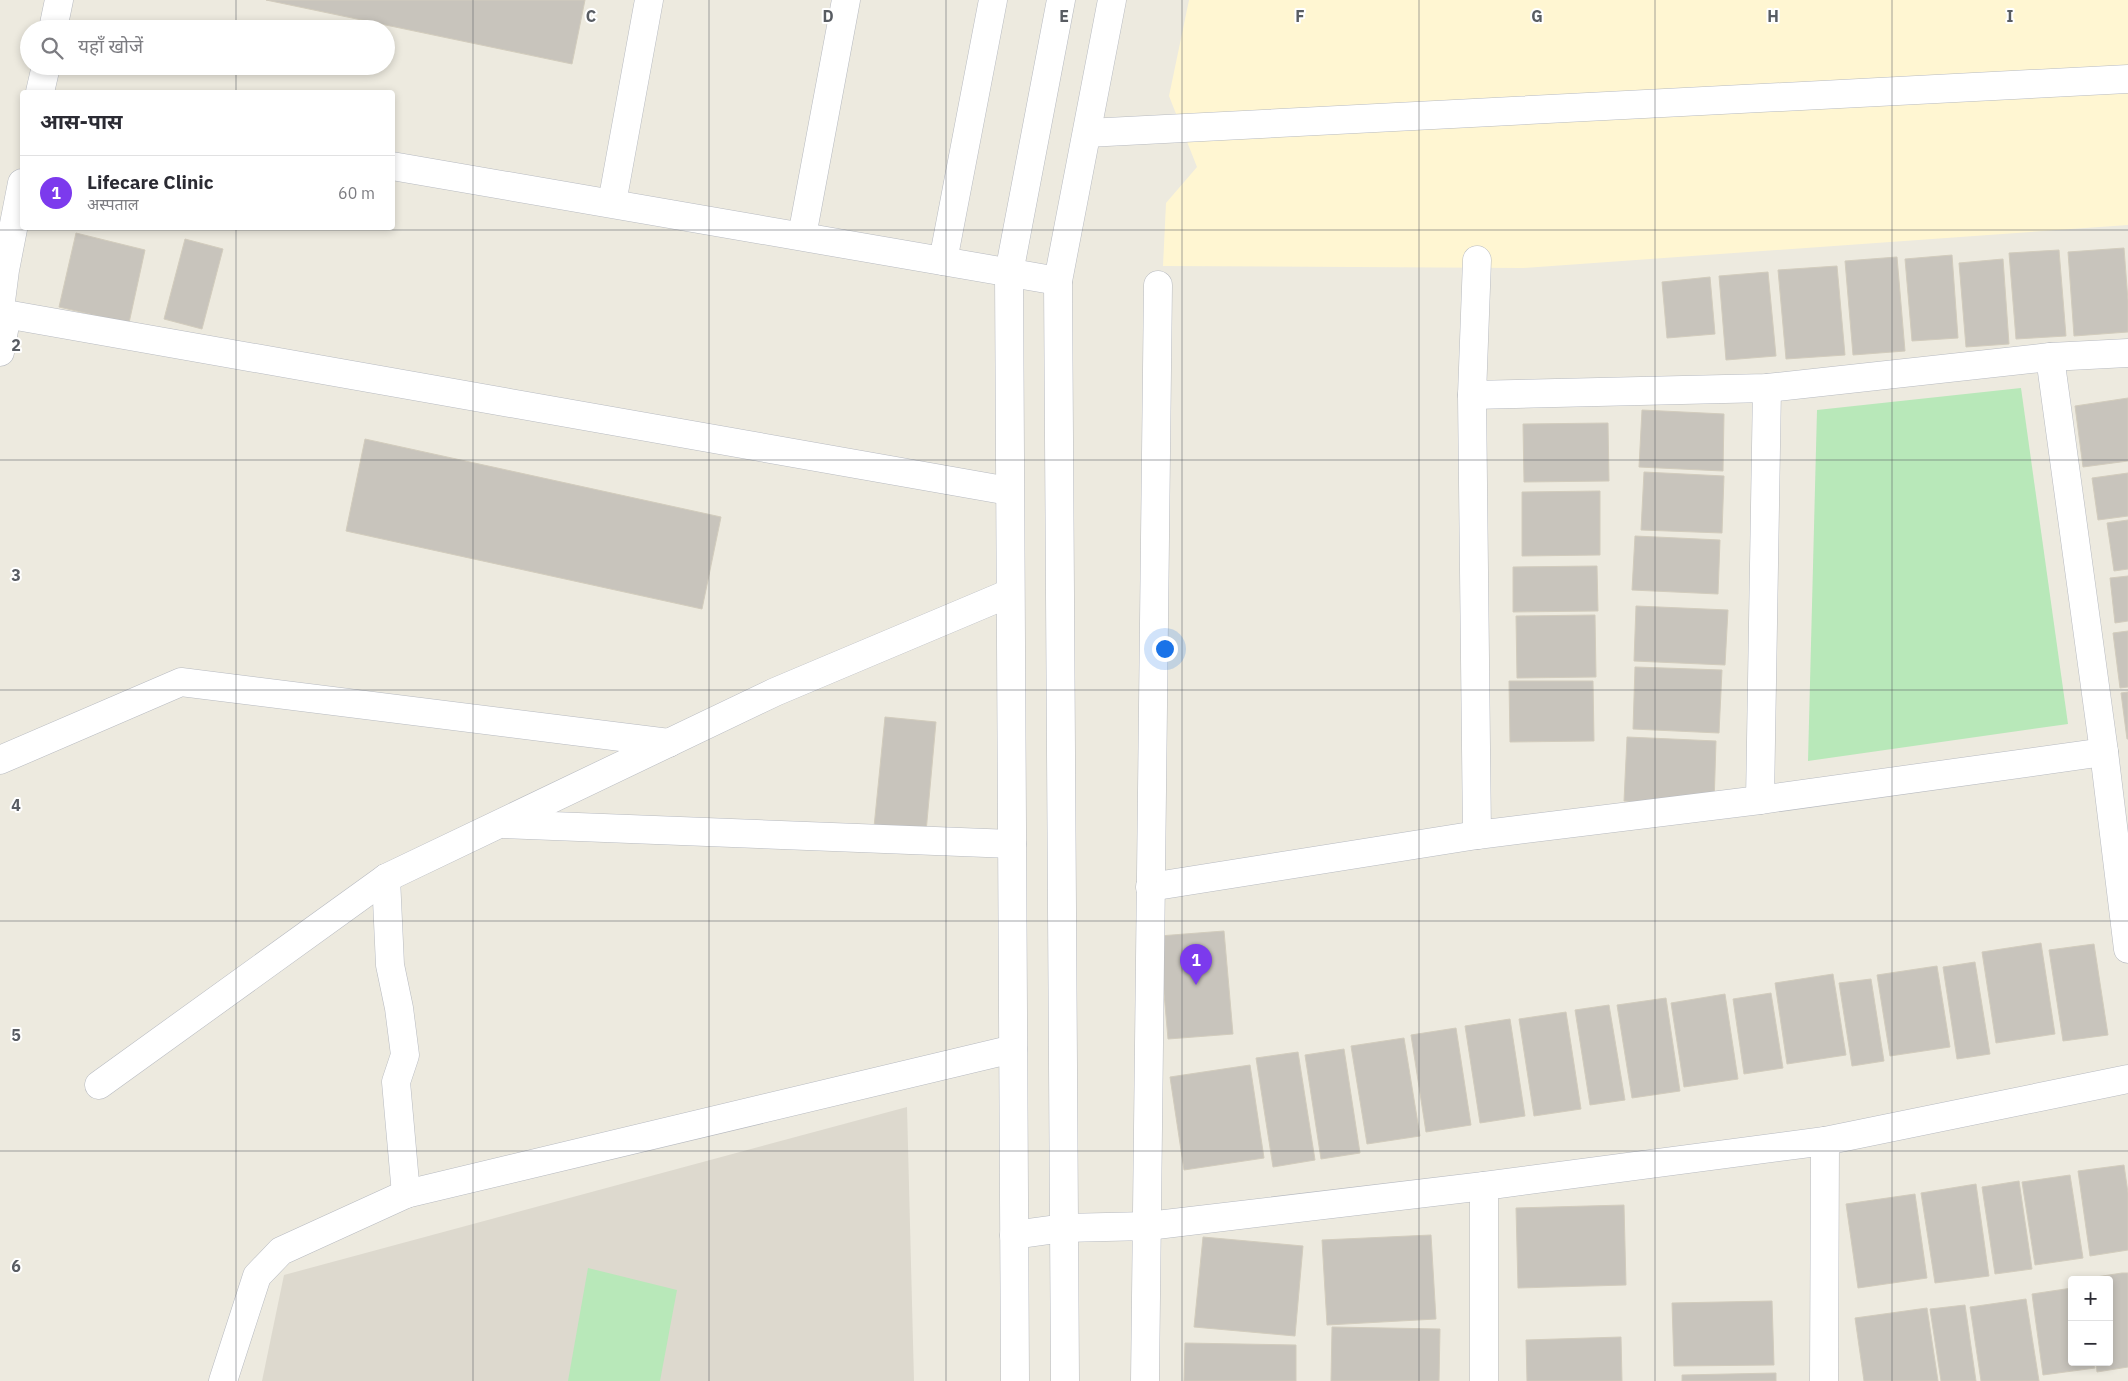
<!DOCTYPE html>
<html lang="hi">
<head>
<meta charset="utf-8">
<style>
	:root { --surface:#fff; --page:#f2f2f3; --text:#2b2b33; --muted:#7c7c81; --line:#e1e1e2; --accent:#7c3aed }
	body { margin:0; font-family:"IBM Plex Sans","Noto Sans Devanagari",sans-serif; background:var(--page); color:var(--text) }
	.controls { position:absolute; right:15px; bottom:15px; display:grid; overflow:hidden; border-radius:5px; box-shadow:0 2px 8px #0003 }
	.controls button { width:45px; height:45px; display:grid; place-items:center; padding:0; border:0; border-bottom:1px solid var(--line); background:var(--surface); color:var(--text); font:25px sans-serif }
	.you { position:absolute; left:1164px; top:648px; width:18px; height:18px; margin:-12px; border:4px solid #fff; border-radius:50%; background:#1a73e8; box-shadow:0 0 0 8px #1a73e833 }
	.badge { display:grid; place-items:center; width:32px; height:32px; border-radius:50%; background:var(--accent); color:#fff; font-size:16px; font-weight:700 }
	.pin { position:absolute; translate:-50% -41px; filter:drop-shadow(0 1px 2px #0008) }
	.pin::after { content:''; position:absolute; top:26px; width:18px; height:15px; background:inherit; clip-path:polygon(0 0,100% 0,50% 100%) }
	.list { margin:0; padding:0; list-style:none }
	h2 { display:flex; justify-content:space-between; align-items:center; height:65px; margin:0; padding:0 20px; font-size:21px }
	h2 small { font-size:16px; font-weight:400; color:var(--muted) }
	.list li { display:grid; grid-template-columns:32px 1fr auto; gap:15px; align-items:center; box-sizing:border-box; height:75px; padding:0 20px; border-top:1px solid var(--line) }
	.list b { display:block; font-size:19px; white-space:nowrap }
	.list p { margin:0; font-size:16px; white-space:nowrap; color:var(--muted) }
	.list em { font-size:16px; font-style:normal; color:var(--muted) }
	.icon { flex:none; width:28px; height:28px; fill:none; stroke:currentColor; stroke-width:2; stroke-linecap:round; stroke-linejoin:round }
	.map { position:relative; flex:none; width:2128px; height:1381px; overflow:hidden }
	.search { position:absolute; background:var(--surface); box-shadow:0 2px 8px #0003; left:20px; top:20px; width:375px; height:55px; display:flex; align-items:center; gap:12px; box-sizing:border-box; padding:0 18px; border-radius:28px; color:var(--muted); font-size:19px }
	.panel { position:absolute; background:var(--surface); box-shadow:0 2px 8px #0003; left:20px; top:90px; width:375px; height:140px; border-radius:5px }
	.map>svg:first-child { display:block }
	.commercial { fill:#fff6d2 }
	.education { fill:#ddd9ce }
	.green { fill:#b8e8b9 }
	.building { fill:#c8c4bc; stroke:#d2ccbd }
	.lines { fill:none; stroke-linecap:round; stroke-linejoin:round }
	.minor-casing { stroke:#b7bac0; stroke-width:29 }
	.minor { stroke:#fff; stroke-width:28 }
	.grid { fill:none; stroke:#585c62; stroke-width:1; stroke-opacity:0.55 }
	.grid-label { font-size:16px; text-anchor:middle; font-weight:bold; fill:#585c62; stroke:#fff; stroke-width:4; stroke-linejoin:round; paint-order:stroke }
</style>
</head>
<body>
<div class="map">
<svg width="2128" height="1381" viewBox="0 0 2128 1381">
	<rect width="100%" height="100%" fill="#edeadf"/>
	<polygon class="commercial" points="1189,0 2128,0 2128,225 1523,268 1163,266 1166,203 1197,167 1169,96"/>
	<polygon class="education" points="907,1107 914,1381 262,1381 284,1275"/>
	<g class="green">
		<polygon points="2021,388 2068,724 1808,761 1817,410"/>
		<polygon points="588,1268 677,1290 660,1381 568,1381"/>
	</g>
	<g class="building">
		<polygon points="266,0 585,0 572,64"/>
		<polygon points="76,233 145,250 129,323 59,307"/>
		<polygon points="185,239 223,249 202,329 164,319"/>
		<polygon points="2124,248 2128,301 2128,332 2074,336 2068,252"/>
		<polygon points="2059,250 2066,336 2016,339 2009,253"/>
		<polygon points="1952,255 1958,338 1912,341 1905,259"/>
		<polygon points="1897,257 1905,351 1853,355 1845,261"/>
		<polygon points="2003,259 2009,344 1966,347 1959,263"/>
		<polygon points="1837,266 1845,355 1786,359 1778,270"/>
		<polygon points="1768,272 1776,356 1726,360 1719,276"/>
		<polygon points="1710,277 1715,334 1667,338 1662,282"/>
		<polygon points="2128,398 2128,461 2083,467 2075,406"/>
		<polygon points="1642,410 1724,414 1723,471 1639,467"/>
		<polygon points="1608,423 1609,481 1524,482 1523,424"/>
		<polygon points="365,439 721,517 702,609 346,531"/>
		<polygon points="1644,472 1724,476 1722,533 1641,530"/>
		<polygon points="2128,473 2128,516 2098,520 2092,478"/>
		<polygon points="1600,491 1600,555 1522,556 1522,492"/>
		<polygon points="2128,520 2128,569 2114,571 2107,523"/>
		<polygon points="1635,536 1720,540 1718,594 1632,590"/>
		<polygon points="1597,566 1598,611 1513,612 1513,567"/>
		<polygon points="2128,576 2128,621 2115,623 2110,578"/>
		<polygon points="1636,606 1728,610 1725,665 1634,661"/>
		<polygon points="1595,615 1596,677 1517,678 1516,616"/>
		<polygon points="2128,631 2128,687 2120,688 2113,633"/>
		<polygon points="1635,667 1722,670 1719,733 1633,729"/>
		<polygon points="1509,681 1593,681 1594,741 1510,742"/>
		<polygon points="2128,692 2128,739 2127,739 2121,693"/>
		<polygon points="885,717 936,722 926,832 874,827"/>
		<polygon points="1627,737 1716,741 1714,805 1624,801"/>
		<polygon points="1224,931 1233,1034 1168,1039 1159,936"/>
		<polygon points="2041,943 2055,1034 1996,1043 1982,952"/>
		<polygon points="2094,944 2108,1035 2063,1041 2049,950"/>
		<polygon points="1975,962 1990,1054 1957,1059 1943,967"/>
		<polygon points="1937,966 1950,1047 1890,1056 1877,975"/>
		<polygon points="1833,974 1846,1055 1787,1064 1775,983"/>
		<polygon points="1871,979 1884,1061 1852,1066 1839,983"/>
		<polygon points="1771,993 1783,1068 1744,1074 1733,999"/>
		<polygon points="1725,994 1738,1079 1684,1087 1671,1003"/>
		<polygon points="1666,998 1680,1091 1632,1098 1617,1005"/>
		<polygon points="1609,1005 1625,1100 1590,1105 1575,1010"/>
		<polygon points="1566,1012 1581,1109 1534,1116 1519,1019"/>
		<polygon points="1510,1019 1525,1116 1480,1123 1465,1026"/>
		<polygon points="1456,1028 1471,1125 1426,1132 1411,1035"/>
		<polygon points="1404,1038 1420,1136 1367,1144 1351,1046"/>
		<polygon points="1344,1049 1360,1153 1321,1159 1305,1055"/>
		<polygon points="1298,1052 1315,1160 1273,1167 1256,1058"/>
		<polygon points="1250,1065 1264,1158 1184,1170 1170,1077"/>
		<polygon points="2124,1165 2128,1193 2128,1250 2090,1256 2078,1171"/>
		<polygon points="2070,1175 2083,1258 2035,1265 2022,1182"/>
		<polygon points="2019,1181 2032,1269 1995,1274 1982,1187"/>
		<polygon points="1976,1184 1989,1276 1935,1283 1921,1193"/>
		<polygon points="1915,1194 1927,1278 1858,1288 1846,1204"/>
		<polygon points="1624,1205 1626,1285 1518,1288 1516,1208"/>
		<polygon points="1431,1235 1436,1319 1327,1325 1322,1240"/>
		<polygon points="1203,1237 1303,1246 1295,1336 1194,1327"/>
		<polygon points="2122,1273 2128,1273 2128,1367 2097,1372 2096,1362 2109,1362 2109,1280 2083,1279"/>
		<polygon points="2072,1288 2072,1362 2094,1362 2095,1368 2043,1375 2032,1294"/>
		<polygon points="2026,1299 2039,1381 1981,1381 1970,1307"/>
		<polygon points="1772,1301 1774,1365 1674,1366 1672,1303"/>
		<polygon points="1965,1305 1976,1381 1941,1381 1930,1309"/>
		<polygon points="1927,1308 1938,1381 1864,1381 1855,1318"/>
		<polygon points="1332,1327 1440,1329 1439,1381 1331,1381"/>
		<polygon points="1621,1337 1622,1381 1527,1381 1526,1340"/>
		<polygon points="1185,1343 1296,1345 1296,1381 1184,1381"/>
		<polygon points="1776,1373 1776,1381 1682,1381 1682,1375"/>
	</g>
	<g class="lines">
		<g class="minor-casing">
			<g id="minor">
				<polyline points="53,29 59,0"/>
				<polyline points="40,92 46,66"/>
				<polyline points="1087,133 2128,79"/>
				<polyline points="392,166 1058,281"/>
				<polyline points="612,203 649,0"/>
				<polyline points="802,236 846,0"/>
				<polyline points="1477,260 1472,395 1477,835"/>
				<polyline points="943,261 993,0"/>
				<polyline points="0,309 5,270 22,183"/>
				<polyline points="0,313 1009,491"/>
				<polyline points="0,352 7,314"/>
				<polyline points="2050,357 2104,752 2128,949"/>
				<polyline points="1472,395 1767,388 2050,357 2128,353"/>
				<polyline points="0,760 181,682 669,743"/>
				<polyline points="1760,800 1767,388"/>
				<polyline points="504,824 1012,844"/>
				<polyline points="386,878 390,965 399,1008 405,1055 396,1082 406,1194"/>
				<polyline points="1150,887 1477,835 1760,800 2104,752"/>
				<polyline points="99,1085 386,878 775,692 1010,593"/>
				<polyline points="1014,1235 1064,1228 1148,1226 1484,1186 1825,1141 2128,1079"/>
				<polyline points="223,1381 257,1276 281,1251 406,1194 1013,1049"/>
				<polyline points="1015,1381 1009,273 1061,0"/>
				<polyline points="1065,1381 1058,281 1112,0"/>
				<polyline points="1145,1381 1158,285"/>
				<polyline points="1484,1381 1484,1186"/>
				<polyline points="1824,1381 1825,1141"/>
			</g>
		</g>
		<use href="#minor" class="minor"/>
	</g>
	<path class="grid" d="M236,0V29M473,0V1381M709,0V1381M946,0V1381M1182,0V1381M1419,0V1381M1655,0V1381M1892,0V1381M236,66V92M236,228V1381M0,230H2128M0,460H2128M0,690H2128M0,921H2128M0,1151H2128"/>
	<g class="grid-label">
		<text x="591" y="22">C</text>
		<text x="828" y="22">D</text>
		<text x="1064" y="22">E</text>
		<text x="1300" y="22">F</text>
		<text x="1537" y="22">G</text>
		<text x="1773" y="22">H</text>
		<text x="2010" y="22">I</text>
		<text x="16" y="351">2</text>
		<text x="16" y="581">3</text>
		<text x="16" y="811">4</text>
		<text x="16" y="1041">5</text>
		<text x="16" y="1272">6</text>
	</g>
</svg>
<div class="controls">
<button>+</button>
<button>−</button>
</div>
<div class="you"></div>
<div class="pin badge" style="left:1196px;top:985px">1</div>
<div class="search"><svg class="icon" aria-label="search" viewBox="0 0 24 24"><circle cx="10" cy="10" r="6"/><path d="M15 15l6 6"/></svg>यहाँ खोजें</div>
<section class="panel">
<h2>आस-पास<small></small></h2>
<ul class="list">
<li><span class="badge">1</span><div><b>Lifecare Clinic</b><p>अस्पताल</p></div><em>60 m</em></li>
</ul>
</section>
</div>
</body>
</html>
